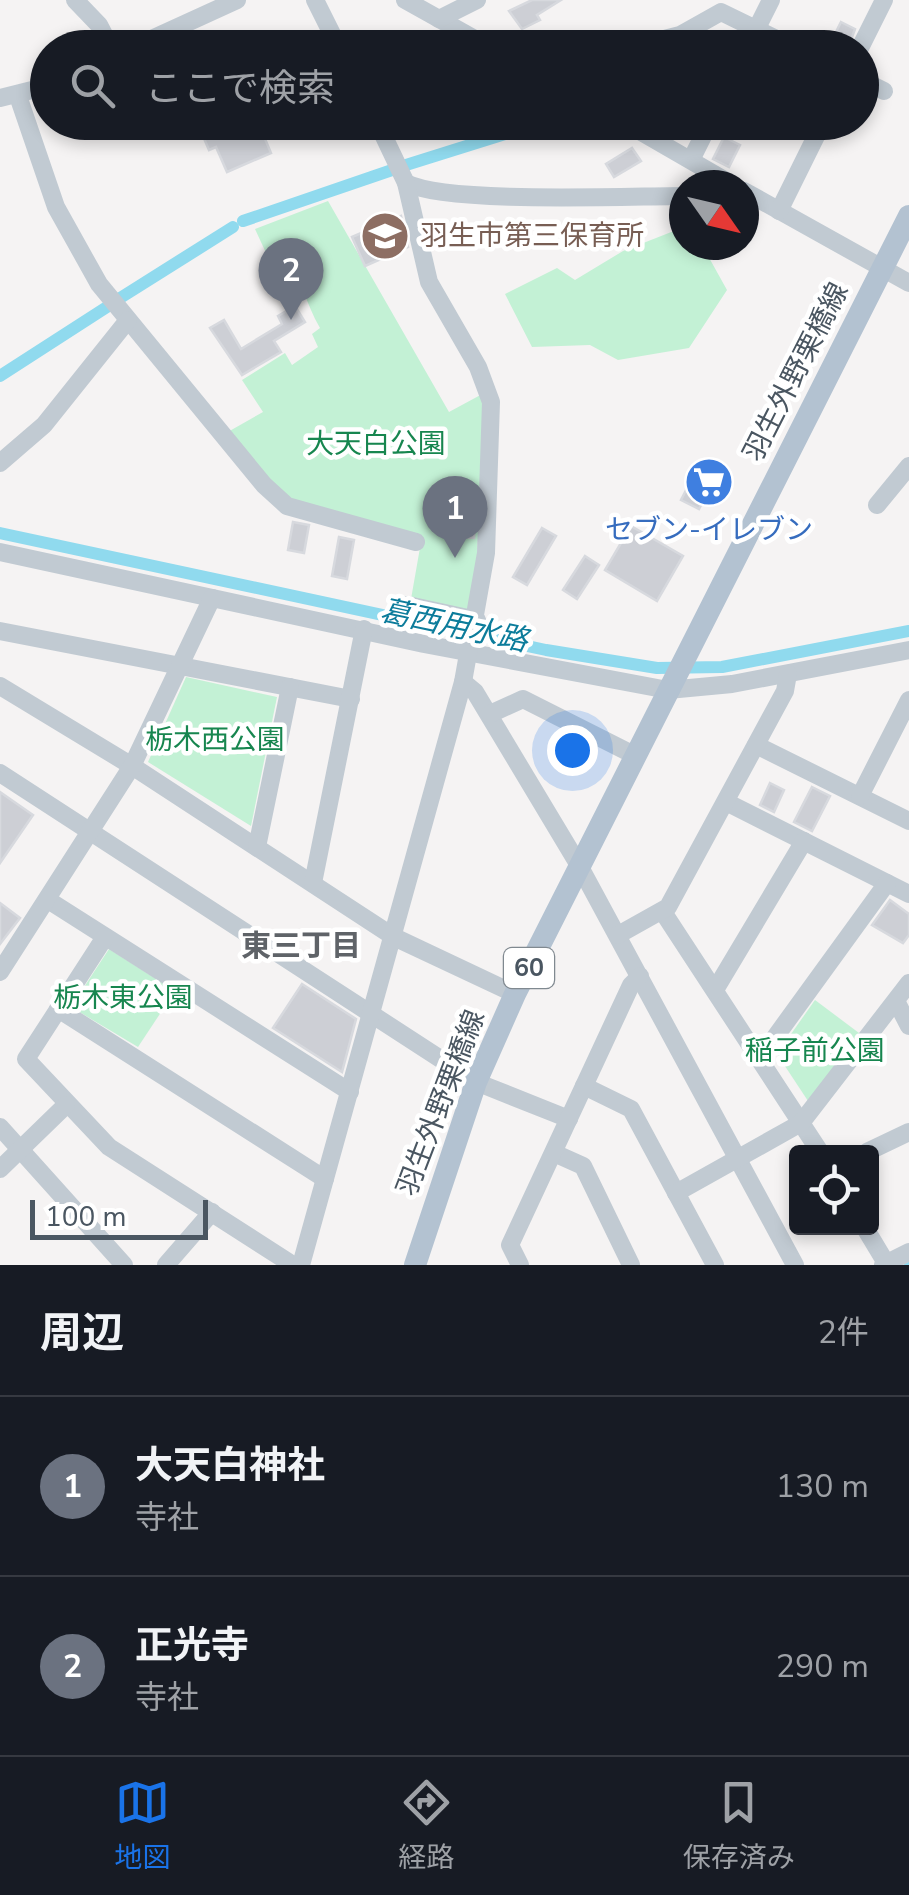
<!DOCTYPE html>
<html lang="ja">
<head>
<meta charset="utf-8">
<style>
	:root { --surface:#171b24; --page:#242831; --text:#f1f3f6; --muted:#9ea1a6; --line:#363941; --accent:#1a73e8 }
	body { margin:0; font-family:"Nunito Sans","Noto Sans JP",sans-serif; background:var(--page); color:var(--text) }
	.controls { position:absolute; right:30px; bottom:30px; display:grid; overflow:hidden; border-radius:10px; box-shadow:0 5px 15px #0003 }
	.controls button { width:90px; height:90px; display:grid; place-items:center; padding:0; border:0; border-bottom:2px solid var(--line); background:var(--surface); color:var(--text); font:50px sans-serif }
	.compass { position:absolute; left:669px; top:170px; width:90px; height:90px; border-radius:50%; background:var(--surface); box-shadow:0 5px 15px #0003; rotate:124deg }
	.scale { position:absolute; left:30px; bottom:25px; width:178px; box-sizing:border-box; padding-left:10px; border:5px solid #4a5661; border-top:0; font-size:28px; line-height:35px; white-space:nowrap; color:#4a5661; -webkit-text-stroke:8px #fff; paint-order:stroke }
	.you { position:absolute; left:572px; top:750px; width:35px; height:35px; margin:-25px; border:8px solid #fff; border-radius:50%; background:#1a73e8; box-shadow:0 0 0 15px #1a73e833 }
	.badge { display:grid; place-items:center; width:65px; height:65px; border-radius:50%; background:var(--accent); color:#fff; font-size:32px; font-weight:700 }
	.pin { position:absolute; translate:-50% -82px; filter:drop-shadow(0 2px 5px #0008) }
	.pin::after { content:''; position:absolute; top:52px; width:35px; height:30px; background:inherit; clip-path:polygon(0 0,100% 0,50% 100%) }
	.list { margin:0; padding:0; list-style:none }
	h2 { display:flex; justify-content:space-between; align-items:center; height:130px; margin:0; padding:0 40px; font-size:42px }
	h2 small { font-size:32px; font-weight:400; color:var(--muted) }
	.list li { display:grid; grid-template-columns:65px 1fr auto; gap:30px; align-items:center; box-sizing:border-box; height:180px; padding:0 40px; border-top:2px solid var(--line) }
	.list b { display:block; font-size:38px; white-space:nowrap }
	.list p { margin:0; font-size:32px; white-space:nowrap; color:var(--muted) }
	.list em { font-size:32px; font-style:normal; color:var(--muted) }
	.icon { flex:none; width:55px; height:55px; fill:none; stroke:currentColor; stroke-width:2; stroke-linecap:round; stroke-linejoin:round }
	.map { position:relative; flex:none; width:909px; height:1265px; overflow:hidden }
	.search { position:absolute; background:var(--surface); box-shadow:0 5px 15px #0003; left:30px; right:30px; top:30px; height:110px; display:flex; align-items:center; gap:25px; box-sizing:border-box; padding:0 35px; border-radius:55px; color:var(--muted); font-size:38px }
	.sheet { height:490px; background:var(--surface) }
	nav { display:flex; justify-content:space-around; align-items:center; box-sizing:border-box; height:140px; border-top:2px solid var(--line); background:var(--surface); font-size:28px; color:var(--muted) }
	nav a { display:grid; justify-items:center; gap:5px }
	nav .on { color:var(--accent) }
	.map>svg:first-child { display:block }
	.green { fill:#c3f1d5 }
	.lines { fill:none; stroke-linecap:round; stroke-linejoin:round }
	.stream { stroke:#90daee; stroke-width:4 }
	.canal { stroke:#90daee; stroke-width:12 }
	.building { fill:#cdcfd5; stroke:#d7d9de; stroke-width:2.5 }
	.minor { stroke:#c1cad2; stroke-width:18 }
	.major { stroke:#b3c2d1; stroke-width:22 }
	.labels { text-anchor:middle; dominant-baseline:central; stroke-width:9; stroke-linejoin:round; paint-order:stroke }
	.shield { fill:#fff; stroke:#808990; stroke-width:2.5 }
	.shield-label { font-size:25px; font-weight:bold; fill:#4a5661 }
	.education-label { font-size:28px; fill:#785e54; stroke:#fff; text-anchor:start }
	.street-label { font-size:28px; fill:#4a5661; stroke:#fff }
	.park-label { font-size:28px; fill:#17864f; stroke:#fff }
	.shop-label { font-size:28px; fill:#366cbe; stroke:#fff }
	.water-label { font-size:30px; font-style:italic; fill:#0c7c9b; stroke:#fff }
	.neighbourhood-label { font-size:30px; font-weight:bold; fill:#5f6368; stroke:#fff }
</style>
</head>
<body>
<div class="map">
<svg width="909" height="1265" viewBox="0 0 909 1265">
	<rect width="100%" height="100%" fill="#f5f3f3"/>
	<g class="green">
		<path d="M328,201L449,412L486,392L474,611L411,599L421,542L281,498L226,433L263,412L242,380L285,353L292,365L318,347L312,334L320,328C306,304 301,279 288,256L279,261L273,252L267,255L255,229Z"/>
		<polygon points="684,227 684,245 702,245 727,290 689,348 618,360 590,345 532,347 505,294 557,268 575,280 623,251"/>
		<polygon points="186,677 277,697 251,826 148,762"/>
		<polygon points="109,949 175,991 138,1047 71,1007"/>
		<polygon points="815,1000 863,1036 810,1104 777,1054"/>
	</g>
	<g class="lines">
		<polyline class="stream" points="906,1265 909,1264"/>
		<g class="canal">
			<polyline points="406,165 543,122"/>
			<polyline points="243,221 395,169"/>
			<polyline points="117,300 233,227"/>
			<polyline points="0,376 110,305"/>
			<polyline points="0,533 546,650 657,668 722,667 909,631"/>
		</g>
	</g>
	<g class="building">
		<polygon points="532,0 561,0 537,15 540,20 522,29 509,11"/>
		<polygon points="841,22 855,29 848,48 828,48"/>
		<polygon points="197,122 258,122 271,153 227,172 216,147 209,150"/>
		<polygon points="724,137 740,145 729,167 713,159"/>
		<polygon points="632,148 641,161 614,177 606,164"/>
		<polygon points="401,216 408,247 365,266 352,237"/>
		<polygon points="295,306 305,322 274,341 281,352 242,375 210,328 224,320 241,349 282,324 278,316"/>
		<polygon points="697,469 715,478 699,509 681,500"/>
		<polygon points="463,489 476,490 474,538 460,537"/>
		<polygon points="293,522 309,525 304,553 288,550"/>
		<polygon points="631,526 683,556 657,601 605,570"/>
		<polygon points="542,528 556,536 527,585 513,577"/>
		<polygon points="339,537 354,540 347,579 332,576"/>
		<polygon points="585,556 599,565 577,599 563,590"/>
		<polygon points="770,783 784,790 774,812 760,805"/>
		<polygon points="812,787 830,796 812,831 794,822"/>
		<polygon points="0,792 33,815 0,863"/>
		<polygon points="890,900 909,914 909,935 903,943 872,925"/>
		<polygon points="0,903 20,918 0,944"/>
		<polygon points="302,984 356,1019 342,1072 273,1028"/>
	</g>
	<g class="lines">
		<g class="minor">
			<polyline points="75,0 99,25 111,48"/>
			<polyline points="315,0 339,48"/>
			<polyline points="405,0 491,48"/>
			<polyline points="439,19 477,0"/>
			<polyline points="132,48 237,0"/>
			<polyline points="629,48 680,35 721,12 795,48"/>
			<polyline points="747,48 771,0"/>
			<polyline points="860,48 884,0"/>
			<polyline points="862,80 884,91"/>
			<polyline points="18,96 56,207 99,284 264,485 287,506 416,542"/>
			<polyline points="0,98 48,86"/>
			<polyline points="624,122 733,185"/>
			<polyline points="691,160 710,122"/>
			<path d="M406,183C448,204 628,196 684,196"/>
			<polyline points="744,191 909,283"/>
			<polyline points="779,211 823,122"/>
			<polyline points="0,463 44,425 128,320"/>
			<polyline points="877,505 909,466"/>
			<polyline points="0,552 424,644 668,690 732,684 909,650"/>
			<polyline points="408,605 477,620"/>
			<polyline points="0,631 351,699"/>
			<polyline points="463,682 475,692 580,867 795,1265"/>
			<polyline points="0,686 132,766 394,937 515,994"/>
			<polyline points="490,714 523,699 636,756"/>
			<polyline points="756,745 909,821"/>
			<polyline points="0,773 476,1082 569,1119"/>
			<polyline points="860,796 909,700"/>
			<polyline points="726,802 909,894"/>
			<polyline points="257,847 290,687"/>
			<polyline points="313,883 364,629"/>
			<polyline points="48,900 350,1092"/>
			<polyline points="663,912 820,1152"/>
			<polyline points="618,935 668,907 785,691 788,674"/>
			<polyline points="105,937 26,1059 109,1147 293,1265"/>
			<polyline points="0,972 132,766 212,598"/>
			<polyline points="715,990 804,841"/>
			<polyline points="896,1001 909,1026"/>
			<polyline points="58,1009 325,1179"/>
			<polyline points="760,1058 887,883"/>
			<polyline points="584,1086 631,1109 715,1265"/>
			<polyline points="0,1127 124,1265"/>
			<polyline points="867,1152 909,1132"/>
			<polyline points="554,1153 583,1166 631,1265"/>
			<polyline points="0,1169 66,1105"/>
			<polyline points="676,1193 801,1123 909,983"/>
			<polyline points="865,1228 886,1263"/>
			<polyline points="166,1265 212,1212"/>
			<polyline points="301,1265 463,682 486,553 491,402 478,367 429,282 406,183 377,122"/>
			<polyline points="520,1265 510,1245 631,985 640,976"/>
			<polyline points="883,1265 909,1252"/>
		</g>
		<polyline class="major" points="415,1265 476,1082 515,994 909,216"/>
	</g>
	<defs>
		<g id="school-disc" transform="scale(2.5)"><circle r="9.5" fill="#8d6e63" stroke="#fff"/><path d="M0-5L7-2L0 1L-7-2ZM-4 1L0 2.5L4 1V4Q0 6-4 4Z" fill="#fff"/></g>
		<g id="supermarket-disc" transform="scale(2.5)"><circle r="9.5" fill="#3f7fe0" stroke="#fff"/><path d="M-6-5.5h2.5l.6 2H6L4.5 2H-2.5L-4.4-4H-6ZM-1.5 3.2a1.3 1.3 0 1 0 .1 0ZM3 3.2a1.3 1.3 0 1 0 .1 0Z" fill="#fff"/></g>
	</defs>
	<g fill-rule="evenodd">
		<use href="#school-disc" x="385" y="236"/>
		<use href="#supermarket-disc" x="709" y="482"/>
	</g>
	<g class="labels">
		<rect class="shield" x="504" y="948" width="50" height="40" rx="8"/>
		<g class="shield-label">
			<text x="529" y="968">60</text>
		</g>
		<g class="education-label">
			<text x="420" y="236">羽生市第三保育所</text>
		</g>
		<g class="street-label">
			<text transform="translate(796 372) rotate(-63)">羽生外野栗橋線</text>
			<text transform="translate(441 1103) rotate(-69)">羽生外野栗橋線</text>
		</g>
		<g class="park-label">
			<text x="376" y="444">大天白公園</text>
			<text x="215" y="740">栃木西公園</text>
			<text x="123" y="998">栃木東公園</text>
			<text x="815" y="1051">稲子前公園</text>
		</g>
		<g class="shop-label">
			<text x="709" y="530">セブン-イレブン</text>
		</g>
		<g class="water-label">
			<text transform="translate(454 626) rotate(12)">葛西用水路</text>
		</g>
		<g class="neighbourhood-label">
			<text x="301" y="946">東三丁目</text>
		</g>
	</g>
</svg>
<div class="controls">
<button><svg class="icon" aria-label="locate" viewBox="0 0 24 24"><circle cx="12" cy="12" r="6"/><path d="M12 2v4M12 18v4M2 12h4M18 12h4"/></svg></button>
</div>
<svg class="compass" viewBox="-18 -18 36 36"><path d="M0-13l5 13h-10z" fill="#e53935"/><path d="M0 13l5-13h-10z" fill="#9ea1a6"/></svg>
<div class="scale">100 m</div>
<div class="you"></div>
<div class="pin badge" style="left:455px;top:558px;background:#6b7280">1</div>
<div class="pin badge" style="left:291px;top:320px;background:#6b7280">2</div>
<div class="search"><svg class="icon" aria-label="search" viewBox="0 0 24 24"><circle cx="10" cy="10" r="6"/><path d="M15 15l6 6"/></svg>ここで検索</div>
</div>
<section class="sheet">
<h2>周辺<small>2件</small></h2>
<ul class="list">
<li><span class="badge" style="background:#6b7280">1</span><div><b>大天白神社</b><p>寺社</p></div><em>130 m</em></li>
<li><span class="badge" style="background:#6b7280">2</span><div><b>正光寺</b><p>寺社</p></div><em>290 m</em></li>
</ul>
</section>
<nav>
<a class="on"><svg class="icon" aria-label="map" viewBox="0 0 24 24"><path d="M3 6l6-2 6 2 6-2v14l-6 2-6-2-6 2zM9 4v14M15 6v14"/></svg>地図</a>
<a><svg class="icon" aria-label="directions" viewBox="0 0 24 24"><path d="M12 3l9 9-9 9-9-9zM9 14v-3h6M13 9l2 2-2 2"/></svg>経路</a>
<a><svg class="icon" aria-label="saved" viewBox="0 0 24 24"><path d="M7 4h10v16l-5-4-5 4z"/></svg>保存済み</a>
</nav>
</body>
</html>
